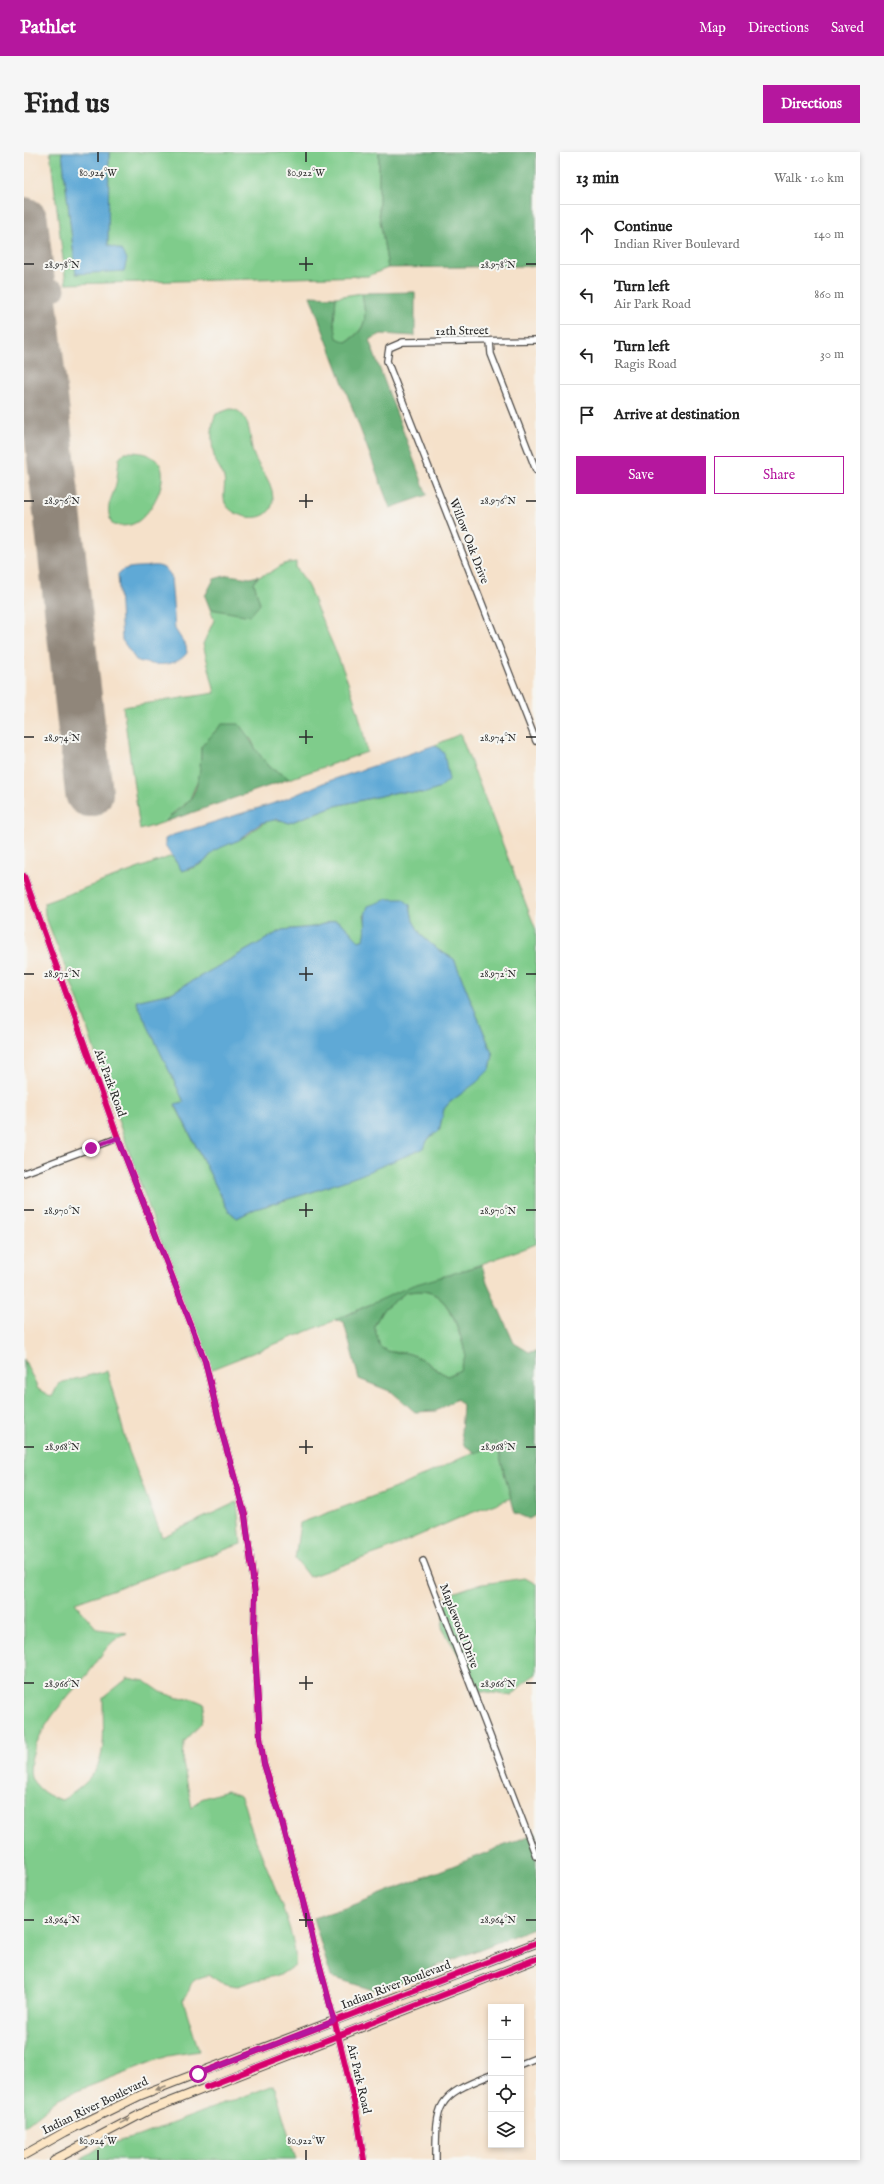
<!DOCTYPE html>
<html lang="en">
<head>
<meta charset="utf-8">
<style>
	:root { --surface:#fff; --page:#f6f6f6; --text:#222; --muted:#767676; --line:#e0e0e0; --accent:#b5179e }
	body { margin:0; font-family:"IM FELL English",serif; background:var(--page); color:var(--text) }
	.controls { position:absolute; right:12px; bottom:12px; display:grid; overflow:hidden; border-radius:0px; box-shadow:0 2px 6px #0003 }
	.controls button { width:36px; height:36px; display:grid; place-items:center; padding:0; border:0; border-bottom:1px solid var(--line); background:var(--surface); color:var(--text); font:20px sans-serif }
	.stop { position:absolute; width:12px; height:12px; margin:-9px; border:3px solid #b5179e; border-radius:50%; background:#fff }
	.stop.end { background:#b5179e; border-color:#fff; box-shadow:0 1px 4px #0008 }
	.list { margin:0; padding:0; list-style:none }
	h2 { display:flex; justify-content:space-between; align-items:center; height:52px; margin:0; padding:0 16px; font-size:17px }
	h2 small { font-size:13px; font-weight:400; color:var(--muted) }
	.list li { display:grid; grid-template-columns:26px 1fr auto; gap:12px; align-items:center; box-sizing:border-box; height:60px; padding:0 16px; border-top:1px solid var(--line) }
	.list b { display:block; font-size:15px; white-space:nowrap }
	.list p { margin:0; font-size:13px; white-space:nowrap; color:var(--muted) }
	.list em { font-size:13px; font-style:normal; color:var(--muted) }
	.actions { display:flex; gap:8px; padding:12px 16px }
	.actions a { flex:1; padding:9px 0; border:1px solid var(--accent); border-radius:0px; text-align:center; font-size:14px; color:var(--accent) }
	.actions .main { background:var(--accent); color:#fff }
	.icon { flex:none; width:22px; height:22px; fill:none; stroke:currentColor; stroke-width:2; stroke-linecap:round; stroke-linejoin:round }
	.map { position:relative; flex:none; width:512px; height:2008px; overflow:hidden; border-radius:0px }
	header { display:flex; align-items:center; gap:24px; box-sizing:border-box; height:56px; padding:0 20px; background:var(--accent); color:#fff }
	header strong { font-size:19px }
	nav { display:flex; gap:22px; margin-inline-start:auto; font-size:14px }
	.intro { display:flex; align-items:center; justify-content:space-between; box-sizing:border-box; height:96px; padding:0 24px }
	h1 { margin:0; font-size:28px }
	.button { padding:10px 18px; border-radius:0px; background:var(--accent); color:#fff; font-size:14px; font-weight:700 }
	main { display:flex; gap:24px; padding:0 24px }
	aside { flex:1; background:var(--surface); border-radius:0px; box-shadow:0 2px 6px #0003 }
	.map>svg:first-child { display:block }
	.green { fill:#7fcc8b; stroke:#557c5b; fill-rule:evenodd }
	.forest { fill:#67b077; stroke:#496e51; fill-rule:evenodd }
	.water { fill:#5ea9d6; stroke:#446a80 }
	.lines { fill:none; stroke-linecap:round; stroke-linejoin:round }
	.taxiway { stroke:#90867a; stroke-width:19 }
	.runway { stroke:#90867a; stroke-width:48 }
	.minor-casing { stroke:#494643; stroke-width:8 }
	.secondary-casing { stroke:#494643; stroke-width:10 }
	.minor { stroke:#fff; stroke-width:5.5 }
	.secondary { stroke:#fce5c4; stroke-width:8 }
	.cycleway-casing { stroke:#f6f6f2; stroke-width:8 }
	.cycleway { stroke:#d6006c; stroke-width:6 }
	.oneway { fill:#948878 }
	.route { stroke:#b5179e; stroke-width:5 }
	.ticks { fill:none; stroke:#2b2b2b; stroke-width:1.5 }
	.labels { text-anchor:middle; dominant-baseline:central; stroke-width:4; stroke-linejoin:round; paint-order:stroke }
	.street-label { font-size:12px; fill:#2b2b2b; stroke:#f6f6f2 }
	.ticks-label { font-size:10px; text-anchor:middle; fill:#2b2b2b; stroke:#f6f6f2; stroke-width:4; stroke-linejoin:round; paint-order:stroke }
</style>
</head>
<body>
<header>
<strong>Pathlet</strong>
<nav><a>Map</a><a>Directions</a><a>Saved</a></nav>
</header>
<div class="intro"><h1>Find us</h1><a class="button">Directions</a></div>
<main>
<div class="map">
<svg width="512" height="2008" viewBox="0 0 512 2008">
	<rect width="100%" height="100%" fill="#f6f6f2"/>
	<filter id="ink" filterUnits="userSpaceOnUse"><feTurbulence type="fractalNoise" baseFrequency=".025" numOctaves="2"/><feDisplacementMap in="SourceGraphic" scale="8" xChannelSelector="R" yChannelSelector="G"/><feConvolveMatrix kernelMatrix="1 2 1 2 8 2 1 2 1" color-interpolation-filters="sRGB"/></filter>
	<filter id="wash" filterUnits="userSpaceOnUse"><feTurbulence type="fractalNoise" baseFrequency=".012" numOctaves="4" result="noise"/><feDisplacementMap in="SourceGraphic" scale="16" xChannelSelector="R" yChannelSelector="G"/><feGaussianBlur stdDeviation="0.9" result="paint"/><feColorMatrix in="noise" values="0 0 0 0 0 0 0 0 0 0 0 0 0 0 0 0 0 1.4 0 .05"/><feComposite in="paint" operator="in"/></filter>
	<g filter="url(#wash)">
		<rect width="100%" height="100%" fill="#f5e1ca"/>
		<g class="green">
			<polygon points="26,0 38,0 52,122 100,118 84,93 85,0 355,0 355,62 364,116 344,124 42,132"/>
			<path d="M338,141C342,166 345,175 322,190L313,187L310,170L312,145Z"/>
			<path d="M206,257C222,257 226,277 227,291C228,313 249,324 249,347C249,374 209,368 201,351C198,343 202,334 200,326C199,321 195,315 192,310C187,299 186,272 192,262Z"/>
			<path d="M101,300C111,300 122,300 131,307C150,321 128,361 113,370C105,375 97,374 89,373C78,353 91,345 93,326C94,320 94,313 95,307Z"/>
			<path d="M272,410V416C284,430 287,442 294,459C314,504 335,550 343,600L265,627L248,617L234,602L227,587L198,572L177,595V620L165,649L149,661L141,670L116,678L99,555L191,541L179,492L190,468L186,457L236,452L230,431C234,423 238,424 245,421C258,414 255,412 272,410Z"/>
			<path d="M436,582L512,778V1092L342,1154L312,1168L183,1219L79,926L58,859L21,763L20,751L148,704L158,719C165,717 173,715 179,711C185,707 188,698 196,694C202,691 210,691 217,687C236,677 240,661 265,671L307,655L374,640L397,641L414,637L420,601L411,593ZM386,753L389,769L398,784L414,798L430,807L469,903L466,917L452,930L425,951L420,957L415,979L405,986L398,997L288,1040L231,1057L213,1066L204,1058L151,953L160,950L112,849L147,841L258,778L290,775L311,768C323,773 326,781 335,789L340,787L343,777L340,763Z"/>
			<path d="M382,1140C388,1140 397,1138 403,1140C427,1144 436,1184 442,1203L436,1218L424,1224C410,1218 400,1206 386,1202C374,1198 369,1204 356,1195L350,1174L358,1159Z"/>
			<path d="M0,1207L14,1237L28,1245L35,1231L83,1219L105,1299L138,1385L213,1350L217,1392L51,1451L73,1477L103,1481C82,1489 76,1508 62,1524C41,1547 0,1591 7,1626C16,1639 23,1644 38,1648C87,1619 79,1596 79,1546L104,1526L121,1529L137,1540L154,1546L169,1547L181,1552L177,1572L160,1590L159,1611L168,1656L177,1647L202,1639L216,1644C221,1652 222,1661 225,1670C235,1701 276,1784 271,1813L256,1823L232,1828L211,1835L199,1832L185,1823C159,1829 171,1835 159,1848L175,1899L143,1904L35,1946L0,1974Z"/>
			<polygon points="472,1290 487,1346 442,1363 359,1399 285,1425 271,1407 276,1371 377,1334"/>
			<polygon points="501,1426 512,1432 512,1522 502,1529 488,1544 457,1539 418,1476 423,1443 452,1433"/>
			<polygon points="250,1933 272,2008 57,2008 77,1994 112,1985"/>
		</g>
		<g class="forest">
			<polygon points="355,0 512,0 512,114 364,116 355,62"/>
			<path d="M391,140V184L357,182L345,188L403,343L366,356L286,144L312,145L310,170L313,186L322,190C345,176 342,166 338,141Z"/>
			<polygon points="204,423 226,426 234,424 230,431 236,452 226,464 186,457 181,444 190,427"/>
			<path d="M198,572H215C226,586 234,603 246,615C252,621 260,621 265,627L141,670C148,661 158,657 165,649C176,635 177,611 177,595Z"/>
			<path d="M458,1113L463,1131L490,1191L505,1200L512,1199V1363L505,1367L491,1361L472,1290L452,1301L440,1293L437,1280L439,1254L433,1247L412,1259L391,1260L368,1240L335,1227L320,1171L312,1168L389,1133ZM382,1140C388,1140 398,1138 404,1140C428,1146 436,1183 442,1203L436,1218L424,1224C410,1218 400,1206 386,1202C374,1198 369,1204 356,1195L350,1174L358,1159Z"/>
			<polygon points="512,1681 512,1775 408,1816 372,1832 348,1838 307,1825 289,1766 327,1754"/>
		</g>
		<g class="water">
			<polygon points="38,0 85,0 84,93 98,98 103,107 100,119 52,122"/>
			<path d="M127,414C136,413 142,415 147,424L151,477L162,494L163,501C152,516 127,514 112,508L98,488L94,422C101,413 116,416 127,414Z"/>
			<polygon points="411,593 420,601 425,628 414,637 402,641 374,640 307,655 265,671 254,667 237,671 215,688 191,698 179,711 158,719 141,693 141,687 149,683 257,649 299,631"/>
			<path d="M364,747H379L386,753L389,769L398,784L414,798L430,807L469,903L466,917L453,930L425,951L420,957L415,979L405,986L398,997L334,1024L288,1040L231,1057L213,1066L204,1058L151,952L160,950L112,849L147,841L258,778L290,775L311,768C323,773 326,781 335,789L340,787C344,773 338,767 344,754Z"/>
		</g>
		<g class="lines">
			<g class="taxiway">
				<polyline points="0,103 4,103"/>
				<polyline points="8,139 32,138"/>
			</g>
			<polyline class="runway" points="0,69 65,641"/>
		</g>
	</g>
	<g filter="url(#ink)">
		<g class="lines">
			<g class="minor-casing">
				<g id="minor">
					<polyline points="512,188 379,190 365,196 363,209 512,589"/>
					<polyline points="466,189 467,202 512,318"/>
					<polyline points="0,724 94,986 181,1209 198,1281 221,1363 231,1442 230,1481 236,1585 240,1612 256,1662 314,1883 332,1958 340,2008"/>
					<polyline points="0,1021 94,986"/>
					<polyline points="399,1409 512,1704"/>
					<polyline points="497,1912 512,1906"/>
					<path d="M412,2008C412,1951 412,1944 467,1923"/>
				</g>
			</g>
			<g class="secondary-casing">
				<g id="secondary">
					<polyline points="0,2003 41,1980 117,1943 512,1791"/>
					<polyline points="30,2008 123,1959 512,1807"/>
				</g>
			</g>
			<use href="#minor" class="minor"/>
			<use href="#secondary" class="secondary"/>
			<g class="cycleway-casing">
				<g id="cycleway">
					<polyline points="0,724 94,986 181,1209 198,1281 221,1363 231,1442 230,1481 236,1585 240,1612 256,1662 314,1883 332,1958 340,2008"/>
					<polyline points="174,1922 512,1791"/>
					<polyline points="182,1935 512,1807"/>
				</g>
			</g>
			<use href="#cycleway" class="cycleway"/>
		</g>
		<defs><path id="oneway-solid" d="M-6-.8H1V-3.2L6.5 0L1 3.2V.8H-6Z"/></defs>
		<g class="oneway">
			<use href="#oneway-solid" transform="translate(137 1936) rotate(159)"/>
			<use href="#oneway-solid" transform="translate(101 1969) rotate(-26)"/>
		</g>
	</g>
	<g class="lines" filter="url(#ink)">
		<polyline class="route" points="67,996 94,986 181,1209 198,1281 221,1363 231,1442 230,1481 236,1585 240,1612 250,1647 256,1662 310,1869 174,1922"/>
	</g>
	<path class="ticks" d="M74,0V10M282,0V10M282,105V119M0,112H10M275,112H289M502,112H512M282,342V356M0,349H10M275,349H289M502,349H512M282,578V592M0,585H10M275,585H289M502,585H512M282,815V829M0,822H10M275,822H289M502,822H512M282,1051V1065M0,1058H10M275,1058H289M502,1058H512M282,1288V1302M0,1295H10M275,1295H289M502,1295H512M282,1524V1538M0,1531H10M275,1531H289M502,1531H512M282,1761V1775M0,1768H10M275,1768H289M502,1768H512M74,1998V2008M282,1998V2008"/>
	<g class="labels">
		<g class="street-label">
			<text transform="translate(438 179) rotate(-1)">12th Street</text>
			<text transform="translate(445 389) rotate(69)">Willow Oak Drive</text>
			<text transform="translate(86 931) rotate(70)">Air Park Road</text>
			<text transform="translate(435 1474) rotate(69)">Maplewood Drive</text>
			<text transform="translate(372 1833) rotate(-21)">Indian River Boulevard</text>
			<text transform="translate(335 1927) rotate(77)">Air Park Road</text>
			<text transform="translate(71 1954) rotate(-26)">Indian River Boulevard</text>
		</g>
	</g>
	<g class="ticks-label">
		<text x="74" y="24">80.924°W</text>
		<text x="282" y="24">80.922°W</text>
		<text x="38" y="116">28.978°N</text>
		<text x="474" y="116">28.978°N</text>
		<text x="38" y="352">28.976°N</text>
		<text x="474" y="352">28.976°N</text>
		<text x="38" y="589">28.974°N</text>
		<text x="474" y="589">28.974°N</text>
		<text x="38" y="825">28.972°N</text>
		<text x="474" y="825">28.972°N</text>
		<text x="38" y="1062">28.970°N</text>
		<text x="474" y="1062">28.970°N</text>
		<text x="38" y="1298">28.968°N</text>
		<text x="474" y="1298">28.968°N</text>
		<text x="38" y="1535">28.966°N</text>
		<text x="474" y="1535">28.966°N</text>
		<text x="38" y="1771">28.964°N</text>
		<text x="474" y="1771">28.964°N</text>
		<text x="74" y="1992">80.924°W</text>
		<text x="282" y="1992">80.922°W</text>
	</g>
</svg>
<div class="controls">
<button>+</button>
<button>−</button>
<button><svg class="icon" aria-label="locate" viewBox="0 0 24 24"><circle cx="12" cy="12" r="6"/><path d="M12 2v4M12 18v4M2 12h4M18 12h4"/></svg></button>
<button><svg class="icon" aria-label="layers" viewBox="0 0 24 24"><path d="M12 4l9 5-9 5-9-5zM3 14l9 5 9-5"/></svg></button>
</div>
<div class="stop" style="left:174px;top:1922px"></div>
<div class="stop end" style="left:67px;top:996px"></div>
</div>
<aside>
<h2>13 min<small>Walk · 1.0 km</small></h2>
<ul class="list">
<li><svg class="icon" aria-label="ahead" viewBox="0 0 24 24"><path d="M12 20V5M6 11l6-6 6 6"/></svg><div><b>Continue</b><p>Indian River Boulevard</p></div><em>140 m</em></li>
<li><svg class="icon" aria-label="left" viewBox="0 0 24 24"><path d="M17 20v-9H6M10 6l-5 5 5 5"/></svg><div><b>Turn left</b><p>Air Park Road</p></div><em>860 m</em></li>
<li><svg class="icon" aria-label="left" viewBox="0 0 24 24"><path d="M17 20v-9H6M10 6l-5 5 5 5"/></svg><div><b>Turn left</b><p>Ragis Road</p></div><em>30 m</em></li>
<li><svg class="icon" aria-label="arrive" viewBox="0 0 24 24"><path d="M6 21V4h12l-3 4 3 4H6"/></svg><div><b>Arrive at destination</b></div></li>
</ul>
<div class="actions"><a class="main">Save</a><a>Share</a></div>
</aside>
</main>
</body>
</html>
